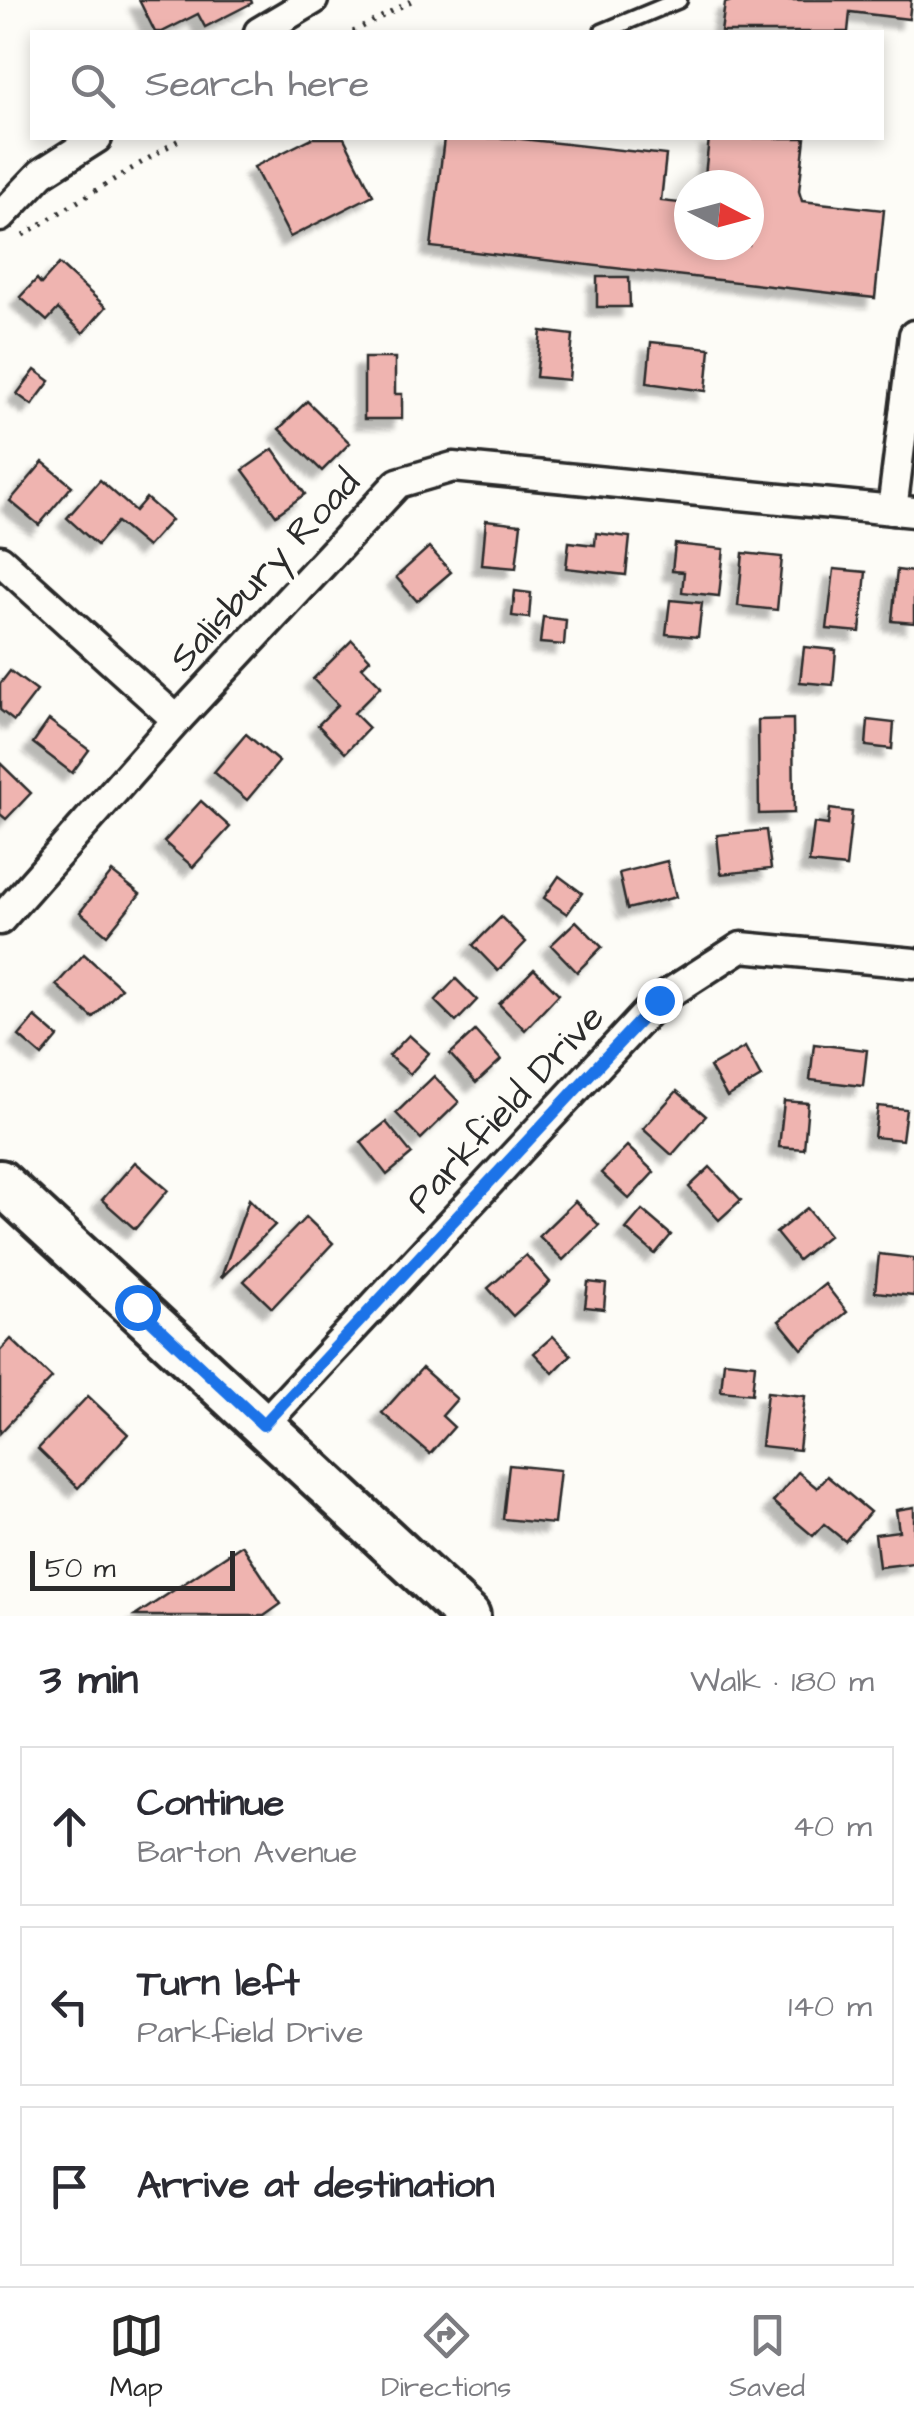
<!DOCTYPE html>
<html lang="en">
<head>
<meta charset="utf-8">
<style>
	:root { --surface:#fff; --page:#f7f7f7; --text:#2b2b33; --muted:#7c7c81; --line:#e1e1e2; --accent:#2b2b2b }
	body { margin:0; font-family:"Architects Daughter",sans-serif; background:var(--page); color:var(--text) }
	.compass { position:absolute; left:674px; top:170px; width:90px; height:90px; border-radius:50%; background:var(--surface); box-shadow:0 5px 15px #0003; rotate:96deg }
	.scale { position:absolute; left:30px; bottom:25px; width:205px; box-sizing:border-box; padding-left:10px; border:5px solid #2b2b2b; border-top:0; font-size:28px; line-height:35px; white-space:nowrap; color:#2b2b2b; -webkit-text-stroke:8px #fdfcf7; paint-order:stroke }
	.stop { position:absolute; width:30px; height:30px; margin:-22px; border:8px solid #1a73e8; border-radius:50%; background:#fff }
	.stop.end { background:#1a73e8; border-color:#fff; box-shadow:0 2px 10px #0008 }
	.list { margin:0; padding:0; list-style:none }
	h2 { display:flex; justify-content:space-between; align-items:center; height:130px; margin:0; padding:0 40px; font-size:42px }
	h2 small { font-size:32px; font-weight:400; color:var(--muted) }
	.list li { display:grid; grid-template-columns:65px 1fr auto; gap:30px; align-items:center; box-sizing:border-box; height:160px; margin:0 20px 20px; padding:0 20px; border:2px solid var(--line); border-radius:0px }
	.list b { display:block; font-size:38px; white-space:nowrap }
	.list p { margin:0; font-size:32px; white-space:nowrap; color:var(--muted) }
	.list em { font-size:32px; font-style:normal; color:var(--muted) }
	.icon { flex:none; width:55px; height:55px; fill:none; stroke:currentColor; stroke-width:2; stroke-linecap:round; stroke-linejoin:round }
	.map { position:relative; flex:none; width:914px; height:1616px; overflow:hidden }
	.search { position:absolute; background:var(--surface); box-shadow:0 5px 15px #0003; left:30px; right:30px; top:30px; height:110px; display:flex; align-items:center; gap:25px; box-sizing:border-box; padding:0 35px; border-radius:0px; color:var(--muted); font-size:38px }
	.sheet { height:670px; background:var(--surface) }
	nav { display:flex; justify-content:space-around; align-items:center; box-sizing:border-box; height:140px; border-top:2px solid var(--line); background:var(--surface); font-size:28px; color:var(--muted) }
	nav a { display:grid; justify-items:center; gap:5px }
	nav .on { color:var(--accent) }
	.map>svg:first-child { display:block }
	.building { fill:#efb4b0; stroke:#2b2b2b; stroke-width:2.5; filter:url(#shadow) }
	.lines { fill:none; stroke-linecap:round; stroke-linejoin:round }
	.lane-casing { stroke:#2b2b2b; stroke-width:21 }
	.street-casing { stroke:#2b2b2b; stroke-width:35 }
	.primary-casing { stroke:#2b2b2b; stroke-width:50 }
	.path { stroke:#2b2b2b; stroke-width:5; stroke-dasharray:2.5 8; stroke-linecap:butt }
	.lane { stroke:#fdfcf7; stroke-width:14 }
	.street { stroke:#fdfcf7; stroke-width:28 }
	.primary { stroke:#fdfcf7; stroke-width:42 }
	.route { stroke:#1a73e8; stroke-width:12 }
	.labels { text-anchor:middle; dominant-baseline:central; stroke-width:10; stroke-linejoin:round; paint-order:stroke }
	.street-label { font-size:38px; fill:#2b2b2b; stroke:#fdfcf7 }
</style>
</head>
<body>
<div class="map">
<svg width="914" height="1616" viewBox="0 0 914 1616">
	<defs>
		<filter id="shadow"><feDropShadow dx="-9" dy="9" stdDeviation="2.5" flood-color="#0004"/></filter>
	</defs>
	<rect width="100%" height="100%" fill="#fdfcf7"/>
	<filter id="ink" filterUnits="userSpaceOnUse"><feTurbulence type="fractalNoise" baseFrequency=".01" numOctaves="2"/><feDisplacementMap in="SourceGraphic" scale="20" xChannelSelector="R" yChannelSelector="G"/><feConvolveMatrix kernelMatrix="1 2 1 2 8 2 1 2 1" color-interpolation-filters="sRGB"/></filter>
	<g filter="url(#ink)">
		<g class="building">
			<polygon points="139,0 251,0 252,3 205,27 198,14 162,32 155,32"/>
			<polygon points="735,0 911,0 909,19 850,12 848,32 721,32 725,3"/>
			<polygon points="312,138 344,138 373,195 290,237 254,167"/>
			<polygon points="444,138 513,138 666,155 661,201 689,204 689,245 749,245 749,185 704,185 709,138 805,138 799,191 802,201 884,210 875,298 431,247"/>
			<polygon points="59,264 106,307 83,333 58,309 47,321 20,297 37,279 41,284"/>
			<polygon points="597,277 629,277 630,307 597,307"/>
			<polygon points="541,331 573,335 569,380 536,377"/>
			<polygon points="651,342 710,348 706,391 647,383"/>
			<polygon points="364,358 395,358 395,394 402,394 402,419 364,419"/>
			<polygon points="35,370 50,381 32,405 17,394"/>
			<polygon points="307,401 350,443 322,471 279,429"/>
			<polygon points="273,449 305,494 276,515 243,470"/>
			<polygon points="43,462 72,486 39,525 10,501"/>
			<polygon points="100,480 135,511 146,498 171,520 147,547 117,522 97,545 67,518"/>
			<polygon points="486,520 521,524 516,568 482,565"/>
			<polygon points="596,533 630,537 626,575 566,568 569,542 595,545"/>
			<polygon points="675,544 724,549 719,596 682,592 684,572 672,571"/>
			<polygon points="429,547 451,572 417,601 396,577"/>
			<polygon points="743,553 782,557 777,610 738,606"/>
			<polygon points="834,569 866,572 860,632 827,629"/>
			<polygon points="897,570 914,572 914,623 892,621"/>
			<polygon points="515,591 531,593 529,618 512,616"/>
			<polygon points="670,600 702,603 698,637 666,634"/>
			<polygon points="543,617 566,620 564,645 540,643"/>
			<polygon points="352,640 370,659 362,667 381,686 354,713 369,728 345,753 318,725 338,705 313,679"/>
			<polygon points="804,647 836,650 833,685 800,682"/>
			<polygon points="10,671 37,691 14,721 0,710 0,684"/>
			<polygon points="793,719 794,813 759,814 758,720"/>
			<polygon points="49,720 89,750 72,773 33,743"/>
			<polygon points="868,720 894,723 892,749 866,746"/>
			<polygon points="246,734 279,762 247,800 214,772"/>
			<polygon points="0,763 31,793 6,819 0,814"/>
			<polygon points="201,801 230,827 193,867 164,842"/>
			<polygon points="830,809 852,812 846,867 809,863 814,823 828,825"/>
			<polygon points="766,830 771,869 721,874 717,835"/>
			<polygon points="667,861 676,897 627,909 619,873"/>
			<polygon points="112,872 140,894 107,935 80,912"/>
			<polygon points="559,876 582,893 567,914 544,898"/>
			<polygon points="501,917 526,942 498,971 473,945"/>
			<polygon points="576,921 602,947 577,972 551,945"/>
			<polygon points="84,954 121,988 93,1018 56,985"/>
			<polygon points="534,969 559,994 525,1030 499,1004"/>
			<polygon points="456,979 477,1000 456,1022 435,1001"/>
			<polygon points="35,1017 58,1037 42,1056 19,1036"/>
			<polygon points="475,1031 501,1060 476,1083 450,1054"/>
			<polygon points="409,1035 429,1053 410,1074 389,1056"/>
			<polygon points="814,1044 867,1050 863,1086 810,1080"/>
			<polygon points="745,1047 761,1077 727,1097 710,1067"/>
			<polygon points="434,1076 459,1102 421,1139 396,1113"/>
			<polygon points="677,1091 706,1116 672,1155 643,1129"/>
			<polygon points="784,1101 808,1103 804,1149 779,1147"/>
			<polygon points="878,1106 906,1109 902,1140 874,1137"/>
			<polygon points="386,1122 412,1154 387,1175 361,1142"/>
			<polygon points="627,1146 654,1172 629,1199 601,1173"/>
			<polygon points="135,1162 168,1190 135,1229 102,1200"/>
			<polygon points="710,1167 741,1200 719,1220 689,1187"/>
			<polygon points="249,1199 275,1225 221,1278"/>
			<polygon points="575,1201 599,1225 563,1260 539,1236"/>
			<polygon points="807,1208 829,1235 798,1260 776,1233"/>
			<polygon points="642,1210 671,1235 655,1254 626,1229"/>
			<polygon points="306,1217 333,1243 272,1308 244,1281"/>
			<polygon points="879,1254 914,1258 914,1296 875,1292"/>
			<polygon points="526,1255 550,1282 513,1316 488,1288"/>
			<polygon points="588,1282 606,1284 604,1309 585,1307"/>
			<polygon points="825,1284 847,1312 802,1349 779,1321"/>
			<polygon points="553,1336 571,1355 553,1373 534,1353"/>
			<polygon points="11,1339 52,1378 0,1433 0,1351"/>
			<polygon points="724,1361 755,1364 752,1394 721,1391"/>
			<polygon points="422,1368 457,1399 442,1416 454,1427 430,1454 382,1413"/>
			<polygon points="767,1392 805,1396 799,1450 761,1446"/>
			<polygon points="88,1396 128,1434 78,1488 38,1449"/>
			<polygon points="509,1465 560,1470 554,1524 503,1519"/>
			<polygon points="798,1472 817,1488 827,1476 870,1512 845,1541 824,1524 813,1536 773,1502"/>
			<polygon points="914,1507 914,1563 879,1567 875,1534 899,1531 896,1510"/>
			<polygon points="242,1545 281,1604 264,1616 135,1616"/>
		</g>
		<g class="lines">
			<g class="lane-casing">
				<polyline id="lane" points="602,32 679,0"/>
			</g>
			<g class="street-casing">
				<g id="street">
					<polyline points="259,32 313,0"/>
					<polyline points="0,217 42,173 97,138"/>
					<polyline points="892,510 914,335"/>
					<polyline points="0,560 177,720"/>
					<polyline points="0,920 177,720 398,483 453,467 914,512"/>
					<polyline points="263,1425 659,1000 741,947 914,963"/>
				</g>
			</g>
			<g class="primary-casing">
				<polyline id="primary" points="0,1182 468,1616"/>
			</g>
			<g class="path">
				<polyline points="353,32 413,0"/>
				<polyline points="23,235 182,138"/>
			</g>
			<use href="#lane" class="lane"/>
			<use href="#street" class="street"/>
			<use href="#primary" class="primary"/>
		</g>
	</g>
	<g class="lines" filter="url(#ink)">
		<polyline class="route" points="137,1307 263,1425 659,1000"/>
	</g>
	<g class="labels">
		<g class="street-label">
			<text transform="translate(265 571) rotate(-47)">Salisbury Road</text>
			<text transform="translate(506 1109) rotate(-47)">Parkfield Drive</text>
		</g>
	</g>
</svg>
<svg class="compass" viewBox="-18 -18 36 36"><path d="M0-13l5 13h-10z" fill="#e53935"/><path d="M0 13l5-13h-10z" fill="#7c7c81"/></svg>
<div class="scale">50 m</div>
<div class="stop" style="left:137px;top:1307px"></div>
<div class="stop end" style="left:659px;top:1000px"></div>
<div class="search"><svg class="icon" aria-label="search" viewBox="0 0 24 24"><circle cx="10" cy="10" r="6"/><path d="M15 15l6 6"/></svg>Search here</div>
</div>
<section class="sheet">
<h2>3 min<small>Walk · 180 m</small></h2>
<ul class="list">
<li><svg class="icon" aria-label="ahead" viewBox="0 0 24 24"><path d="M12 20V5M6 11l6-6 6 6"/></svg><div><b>Continue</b><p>Barton Avenue</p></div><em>40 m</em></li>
<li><svg class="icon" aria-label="left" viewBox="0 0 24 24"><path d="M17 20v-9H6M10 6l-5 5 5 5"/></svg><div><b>Turn left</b><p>Parkfield Drive</p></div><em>140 m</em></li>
<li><svg class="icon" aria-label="arrive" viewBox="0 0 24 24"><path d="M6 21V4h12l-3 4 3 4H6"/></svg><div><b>Arrive at destination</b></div></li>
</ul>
</section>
<nav>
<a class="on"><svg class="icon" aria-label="map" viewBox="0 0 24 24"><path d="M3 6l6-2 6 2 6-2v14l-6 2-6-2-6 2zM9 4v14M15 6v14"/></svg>Map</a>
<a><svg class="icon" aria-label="directions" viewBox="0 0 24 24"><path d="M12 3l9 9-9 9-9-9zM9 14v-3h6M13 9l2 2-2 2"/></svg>Directions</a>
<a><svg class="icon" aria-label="saved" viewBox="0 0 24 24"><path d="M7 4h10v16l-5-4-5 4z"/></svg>Saved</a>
</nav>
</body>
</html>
